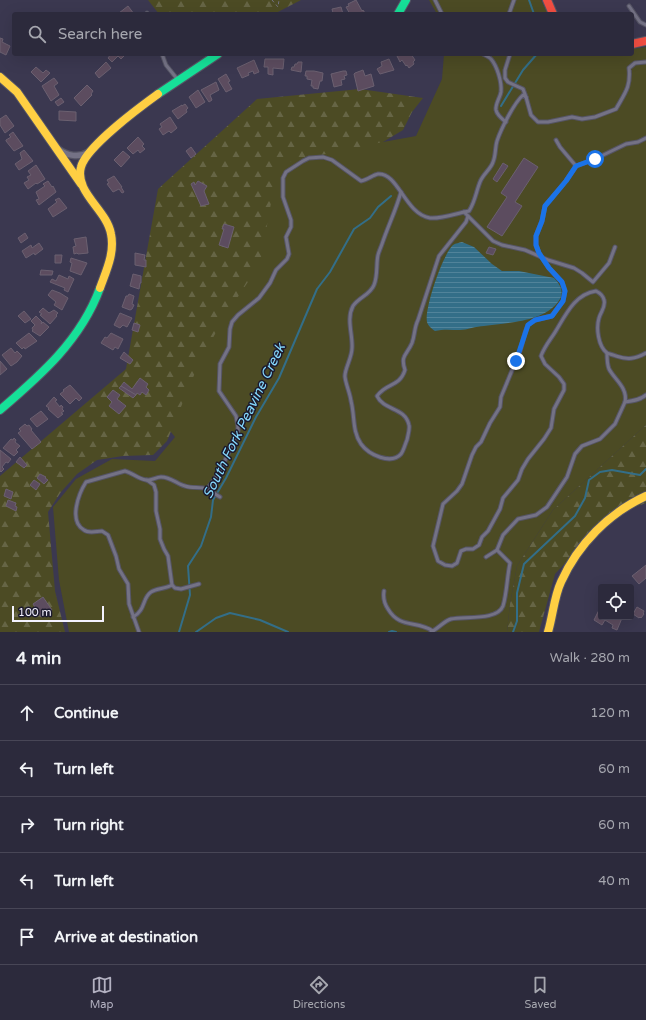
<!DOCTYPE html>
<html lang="en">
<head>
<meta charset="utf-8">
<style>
	:root { --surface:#2c2a3c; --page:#383647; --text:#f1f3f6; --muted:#a6a7af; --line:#484656; --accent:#b3b1c1 }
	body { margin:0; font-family:"Varela Round",sans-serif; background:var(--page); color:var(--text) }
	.controls { position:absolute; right:12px; bottom:12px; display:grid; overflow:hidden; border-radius:4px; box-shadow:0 4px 16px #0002 }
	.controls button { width:36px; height:36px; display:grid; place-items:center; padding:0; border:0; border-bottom:1px solid var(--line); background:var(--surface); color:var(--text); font:20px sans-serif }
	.scale { position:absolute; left:12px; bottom:10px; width:92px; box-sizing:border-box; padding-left:4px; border:2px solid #f3f2fe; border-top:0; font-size:11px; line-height:14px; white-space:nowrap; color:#f3f2fe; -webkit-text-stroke:3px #1c1a2e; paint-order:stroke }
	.stop { position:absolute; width:12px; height:12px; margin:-9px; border:3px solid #1a73e8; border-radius:50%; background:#fff }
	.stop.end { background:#1a73e8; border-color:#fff; box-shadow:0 1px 4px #0008 }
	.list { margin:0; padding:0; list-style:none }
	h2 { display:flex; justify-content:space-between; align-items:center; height:52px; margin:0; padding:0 16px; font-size:17px }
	h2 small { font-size:13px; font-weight:400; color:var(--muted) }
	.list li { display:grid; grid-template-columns:26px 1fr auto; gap:12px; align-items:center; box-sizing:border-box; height:56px; padding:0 16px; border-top:1px solid var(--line) }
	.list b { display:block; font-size:15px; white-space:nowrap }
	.list em { font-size:13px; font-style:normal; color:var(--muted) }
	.icon { flex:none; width:22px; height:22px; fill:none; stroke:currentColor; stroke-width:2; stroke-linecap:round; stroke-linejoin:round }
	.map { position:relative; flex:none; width:646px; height:632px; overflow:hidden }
	.search { position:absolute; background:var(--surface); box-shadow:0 4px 16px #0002; left:12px; right:12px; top:12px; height:44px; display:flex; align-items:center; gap:10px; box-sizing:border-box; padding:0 14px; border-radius:4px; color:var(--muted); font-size:15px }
	.sheet { height:332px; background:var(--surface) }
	nav { display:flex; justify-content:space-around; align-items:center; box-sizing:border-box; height:56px; border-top:1px solid var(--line); background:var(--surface); font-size:11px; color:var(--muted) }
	nav a { display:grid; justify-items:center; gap:2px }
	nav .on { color:var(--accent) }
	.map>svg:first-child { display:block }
	.green { fill:#4c4b24 }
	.forest { fill:url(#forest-firs) }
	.water { fill:url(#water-rules) }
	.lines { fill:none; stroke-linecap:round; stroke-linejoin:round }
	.stream { stroke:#336e88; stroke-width:2 }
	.building { fill:#5c4c5f; stroke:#6b6070 }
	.lane-casing { stroke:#555464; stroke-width:5 }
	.street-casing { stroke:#555464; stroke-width:8 }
	.fast-casing { stroke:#555464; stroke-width:10 }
	.slow-casing { stroke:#555464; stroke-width:10 }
	.jam-casing { stroke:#555464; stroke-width:10 }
	.path { stroke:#737283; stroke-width:1; stroke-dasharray:3 3; stroke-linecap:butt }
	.lane { stroke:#747285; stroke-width:3 }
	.street { stroke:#747285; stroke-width:5.5 }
	.fast { stroke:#16e098; stroke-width:8 }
	.slow { stroke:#ffcf43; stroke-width:8 }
	.jam { stroke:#f24e42; stroke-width:8 }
	.route { stroke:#1a73e8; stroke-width:5 }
	.labels { text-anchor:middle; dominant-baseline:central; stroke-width:3; stroke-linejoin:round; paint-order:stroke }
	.water-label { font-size:14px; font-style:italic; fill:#85d9fd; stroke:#1c1a2e }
</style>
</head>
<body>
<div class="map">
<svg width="646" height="632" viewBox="0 0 646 632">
	<defs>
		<pattern id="forest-firs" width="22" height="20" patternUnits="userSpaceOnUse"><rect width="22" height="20" fill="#4c4b24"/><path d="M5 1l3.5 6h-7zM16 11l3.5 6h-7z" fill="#666545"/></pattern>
		<pattern id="water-rules" width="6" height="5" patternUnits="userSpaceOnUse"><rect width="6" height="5" fill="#336e88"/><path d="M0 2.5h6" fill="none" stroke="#51839a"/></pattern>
	</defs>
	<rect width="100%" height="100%" fill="#3b3850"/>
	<g class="green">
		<polygon points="429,0 541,0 548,14 437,14"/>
		<polygon points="646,47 646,425 553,510 517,566 510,604 507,632 69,632 59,580 53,507 76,479 112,459 155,461 175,437 155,412 236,142 351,98 383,142 416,136 442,79 444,54 632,54 632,49"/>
	</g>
	<g class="forest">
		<polygon points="148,0 301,0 274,14 159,14"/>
		<polygon points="360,89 423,98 412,112 403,130 383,142 278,164 260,264 225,316 199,363 167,441 153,455 123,456 97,460 77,474 61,492 48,512 55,591 65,632 0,632 0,476 126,369 158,189 257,99"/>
		<polygon points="646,425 646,503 622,512 583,544 555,574 539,632 507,632 510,604 517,566 553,510"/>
	</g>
	<path class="water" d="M462,242L474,247L492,264L502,271H519L554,278C561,285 565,293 558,302C543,322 506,323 484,326C476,326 467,330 460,330C451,330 443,329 435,331C432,329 428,326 427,322C424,309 443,254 453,245C456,243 459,243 462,242Z"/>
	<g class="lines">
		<g class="stream">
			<polyline points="529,0 534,14"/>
			<polyline points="501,106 523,70 537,54"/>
			<polyline points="179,632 190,595 188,566 201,546 211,517 213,500 226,478 256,417 279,378 317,289 330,272 354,229 370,218 378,207 391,196"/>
			<polyline points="196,632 216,618 230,613 260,620 288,632"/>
			<polyline points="389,632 392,631 396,632"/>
			<polyline points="513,632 517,621 517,593 524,564 575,516 585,498 589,480 600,472 612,470 640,475 646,469"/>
		</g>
	</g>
	<g class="building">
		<polygon points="356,0 362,11 363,10 365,13 350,14 346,7 349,6 348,4"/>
		<polygon points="128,6 134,14 120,14 119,13"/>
		<polygon points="341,7 343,14 331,14 333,13 332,9"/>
		<polygon points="0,38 3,39 2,42 10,46 6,55 0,52"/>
		<polygon points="111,54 124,54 125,55 121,59 118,56 112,62 108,58"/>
		<polygon points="396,54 411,54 415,60 413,62 414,64 409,68 407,65 406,66 402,60 400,62"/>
		<polygon points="265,59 284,59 283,69 273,68 273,75 268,74 268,67 264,67"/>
		<polygon points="389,59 394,70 380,74 377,69 382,66 381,62"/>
		<polygon points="254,60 259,72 254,74 253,71 248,73 249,75 242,78 237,68"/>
		<polygon points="106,62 111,68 99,78 95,73"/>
		<polygon points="298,62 302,62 301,72 291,70 292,67 294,67 295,64 297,64"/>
		<polygon points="36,67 43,73 46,70 50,73 41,82 31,72"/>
		<polygon points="363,70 365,76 371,74 374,86 358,91 354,74 355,73"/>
		<polygon points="306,71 314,71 323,73 322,81 320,81 318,89 313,88 313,86 311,86 312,80 307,79 307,76 305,76"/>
		<polygon points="343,71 346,71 347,75 344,76 345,79 341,80 342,85 334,87 331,74"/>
		<polygon points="226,74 230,81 228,82 232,89 226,92 218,79"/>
		<polygon points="54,78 58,83 54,86 59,95 51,101 42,86"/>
		<polygon points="216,82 219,90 210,95 212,100 209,102 201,90"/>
		<polygon points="87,85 93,91 91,94 92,95 81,106 74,98"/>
		<polygon points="198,90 205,102 196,108 189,97"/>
		<polygon points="61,98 64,102 58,106 55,102"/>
		<polygon points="185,104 188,108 186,110 187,112 178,119 172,111 182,105 182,106"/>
		<polygon points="59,111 76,112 76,121 59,120"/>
		<polygon points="6,115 14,126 5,133 0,125 0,119"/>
		<polygon points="170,117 177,128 171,133 169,131 163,135 159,129 162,127 160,124"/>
		<polygon points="13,132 23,146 14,151 6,141 6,140 11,137 9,135"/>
		<polygon points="138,137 144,144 142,146 145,149 140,153 138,150 133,154 127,148"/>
		<polygon points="191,147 196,154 191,158 186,151"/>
		<polygon points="24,150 33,161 19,170 15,164 22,159 20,153"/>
		<polygon points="123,151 130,157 121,167 114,160"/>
		<polygon points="524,158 538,167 515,202 522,206 502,236 487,227 507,197 501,193"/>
		<polygon points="503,163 508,166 497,182 493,179"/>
		<polygon points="36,165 45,179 37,184 36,183 28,189 24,183 29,180 27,177 31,175 28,171"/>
		<polygon points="114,176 122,187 121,187 124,192 122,193 119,189 113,192 107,184 109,183 107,180"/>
		<polygon points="48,181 52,187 53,186 56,192 39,205 36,200 39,199 36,192 45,186 43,184"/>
		<polygon points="198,181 207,186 204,191 209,204 201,206 191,184 194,182 195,185"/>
		<polygon points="59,198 67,208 53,217 48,209 57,202 55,200"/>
		<polygon points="224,224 234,227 228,248 219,245 224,229 222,229"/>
		<polygon points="25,233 28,238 21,243 18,238"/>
		<polygon points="86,237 88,253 78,254 77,253 74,254 73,247 76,246 74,239"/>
		<polygon points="39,243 43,249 35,255 34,253 26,258 22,251 31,245 32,248"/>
		<polygon points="489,247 496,249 493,255 486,253"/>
		<polygon points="135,253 145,255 144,260 146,260 146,267 135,265"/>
		<polygon points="55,255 62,255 61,263 55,263"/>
		<polygon points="71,258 87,263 81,275 70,271 72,263 70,262"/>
		<polygon points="41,270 53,271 52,275 40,275"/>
		<polygon points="133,274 141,276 141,283 140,283 139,289 130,286"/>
		<polygon points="59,275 68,279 69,276 74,279 68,292 64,290 65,288 50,282 52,279 56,281"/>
		<polygon points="52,290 60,293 68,298 62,310 54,305 56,302 49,296 48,295"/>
		<polygon points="129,294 134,296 132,304 134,305 132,309 130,310 122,307 126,296 128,296"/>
		<polygon points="43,308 49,313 54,310 58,313 56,315 57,316 50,324 40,315 42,314 39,312"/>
		<polygon points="24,311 31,319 25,323 18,316"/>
		<polygon points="120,313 132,318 127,327 123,325 120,328 114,325"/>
		<polygon points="36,316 42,322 41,324 43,322 49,327 40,336 32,331 33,330 32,328 35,325 31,321"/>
		<polygon points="134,323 140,325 138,332 132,330"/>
		<polygon points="29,333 37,341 25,349 24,347 22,349 16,343"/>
		<polygon points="111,333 123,339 118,349 115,347 113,350 101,343 105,337 107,338"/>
		<polygon points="11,348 15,353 17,351 22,356 17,362 11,366 2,355"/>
		<polygon points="124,352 133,360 130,364 120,358"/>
		<polygon points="0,361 7,369 0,375"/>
		<polygon points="140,378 148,384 146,387 149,390 146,395 142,392 140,395 137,393 136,395 121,386 124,382 132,389"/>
		<polygon points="70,385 82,398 79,401 76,398 70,404 60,394 64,391 63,390"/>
		<polygon points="121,386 136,395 133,398 119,388"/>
		<polygon points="113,390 120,395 117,399 126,406 119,414 109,406 112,402 107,397"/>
		<polygon points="54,397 57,400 55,401 60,407 61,405 63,407 62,409 64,411 61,413 63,414 58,418 48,409 49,408 46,406"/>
		<polygon points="41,411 48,419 37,427 30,419"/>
		<polygon points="25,424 27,426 29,425 32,429 31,430 41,442 32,449 18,433 21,431 19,429"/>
		<polygon points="14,438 16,440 15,442 20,446 16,450 18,452 14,456 3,448 11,439 13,440"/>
		<polygon points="0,450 11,459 8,463 6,462 2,467 4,469 1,472 0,471"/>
		<polygon points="20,457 27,465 24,468 16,462"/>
		<polygon points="40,474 46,477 45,478 48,480 44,484 37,478"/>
		<polygon points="34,480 40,484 36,490 30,485"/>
		<polygon points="6,489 13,492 11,499 4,496"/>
		<polygon points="8,500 16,503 15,506 17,507 16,511 6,506"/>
		<polygon points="646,565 646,578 639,584 632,576"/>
		<polygon points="43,597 52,610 41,617 33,604"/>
		<polygon points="601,606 601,617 620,617 622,618 617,630 612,628 613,625 605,620 602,625 594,620"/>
		<polygon points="637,607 644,611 643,613 644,614 641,618 640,617 639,618 633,614"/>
	</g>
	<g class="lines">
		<g class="lane-casing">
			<g id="lane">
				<polyline points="435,0 442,14"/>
				<polyline points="629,6 640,22 646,25"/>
				<polyline points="147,13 147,14"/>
				<polyline points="509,14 514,0"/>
				<polyline points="162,54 166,65 178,80"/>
				<path d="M483,54C485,55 489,57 491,59C497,66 502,82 501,92C500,98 495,104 496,110C497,115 502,119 506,122"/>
				<polyline points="510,54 505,70 505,78 508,82 523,89 526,97"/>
				<path d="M646,138L638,142L626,144L595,159L576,166L566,181L545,206L542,221L536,236V245L539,253L549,268L562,282L565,291L563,301L552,316L535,320L528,325L525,333L520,351L501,397L500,407L490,423L481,442L476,447L472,455L462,484L457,491L443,504L433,546L438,561L445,565L452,566L457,563L461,551L466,549H473L479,545L482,537L488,531L500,509L503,498L518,480L522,469L528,459L544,439L551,428L554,409L564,390V384L559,377L545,364L541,356C545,345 552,338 557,329C567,312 576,294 596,291C600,293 603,295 604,300C606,307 601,311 599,318C596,328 598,346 607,353C609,354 614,355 616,356C628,360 635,359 646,353"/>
				<polyline points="556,140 560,147 576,166"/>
				<path d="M401,192C396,210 388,226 382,244C381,247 379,251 378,255C376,264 378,276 374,285C370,295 359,297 353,306C346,319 353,335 352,348C352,358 344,370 345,377C346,385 350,393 351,401C355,416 352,431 361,444C369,455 391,465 401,454C404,450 405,444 407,440C408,435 410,429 409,425C405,407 384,411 377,396C387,382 399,388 405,370C400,355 407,355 412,343C415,335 414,328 418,320L439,256L466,222L468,216L464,212"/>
				<polyline points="468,216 493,241 502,245 525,250 548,260 574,268 582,273 593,282 609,263 615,247"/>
				<path d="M607,353C607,358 607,364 609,369C615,380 628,388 625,402"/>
				<polyline points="147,480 154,485 156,492 156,511 160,529 160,539 164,549 168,556 172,585 175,588 181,589 199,584"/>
				<polyline points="207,489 220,497"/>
				<polyline points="486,557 497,550"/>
				<path d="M384,591C383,597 384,603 388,609C400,629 416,620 433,631"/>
				<path d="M133,617C146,610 142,598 151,592C157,588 165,589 172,585"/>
				<path d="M139,632L129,604L128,584L119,569L116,556L108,535L102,531C97,531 89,534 84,530C68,521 79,493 86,482L125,471C133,473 138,479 146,480C151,481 156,477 161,477C171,477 177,484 185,486C193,489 200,486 207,489C222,472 229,451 238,431V426L236,416L219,391L220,364L229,347L230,329L232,322L238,315L259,298L270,283L276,270L287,259L289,254L286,237L291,227V220L283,197V178L286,172L303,161L309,158L323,157L332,160L361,181C367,180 373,175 378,174C398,172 405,214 430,218C443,219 457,213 469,211C475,202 476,192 480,182C483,174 491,169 493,162C496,155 495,147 497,141C501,129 514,103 523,95L526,97L531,115L538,122H548L572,117L582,119L595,117L616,109C625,93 631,87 629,68L635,63L646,62"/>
				<path d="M431,632C439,628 444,621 451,619C465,616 497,621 503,606C507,593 507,577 510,563L497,550L503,535L518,519L536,515L547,507L567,477L575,454L582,446L600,439L615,424L625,402C633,401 640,400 646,395"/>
			</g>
		</g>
		<g class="street-casing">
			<path id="street" d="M58,149C67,156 79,158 89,152"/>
		</g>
		<g class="fast-casing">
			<g id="fast">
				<polyline points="398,14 406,0"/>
				<polyline points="158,94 218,54"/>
				<path d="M0,410C41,375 81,340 100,288"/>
			</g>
		</g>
		<g class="slow-casing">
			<g id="slow">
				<polyline points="0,77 17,92 81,184"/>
				<path d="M100,288C106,271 115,253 111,234C107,210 74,192 81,167C86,147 140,107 158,94"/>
				<path d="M548,632C553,615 554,597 561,582C578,544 609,513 646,496"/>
			</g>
		</g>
		<g class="jam-casing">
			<g id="jam">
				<polyline points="547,0 553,14"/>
				<polyline points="632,44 646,41"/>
			</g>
		</g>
		<polyline class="path" points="272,0 278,7 279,0"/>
		<use href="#lane" class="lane"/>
		<use href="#street" class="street"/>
		<use href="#fast" class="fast"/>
		<use href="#slow" class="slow"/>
		<use href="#jam" class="jam"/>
	</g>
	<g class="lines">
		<polyline class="route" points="516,361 528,325 535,320 552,316 563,301 565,291 562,282 549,268 539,253 536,245 536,236 542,221 545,206 551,199 566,181 576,166 595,159"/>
	</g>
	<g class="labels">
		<g class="water-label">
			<text transform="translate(244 421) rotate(-64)">South Fork Peavine Creek</text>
		</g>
	</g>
</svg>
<div class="controls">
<button><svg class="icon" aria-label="locate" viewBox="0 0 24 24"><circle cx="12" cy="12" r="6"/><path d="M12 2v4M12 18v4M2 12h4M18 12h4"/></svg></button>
</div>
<div class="scale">100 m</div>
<div class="stop" style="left:595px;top:159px"></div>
<div class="stop end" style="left:516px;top:361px"></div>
<div class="search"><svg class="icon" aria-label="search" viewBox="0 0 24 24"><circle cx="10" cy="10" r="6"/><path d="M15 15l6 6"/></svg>Search here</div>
</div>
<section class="sheet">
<h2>4 min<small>Walk · 280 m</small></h2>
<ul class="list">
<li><svg class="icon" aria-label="ahead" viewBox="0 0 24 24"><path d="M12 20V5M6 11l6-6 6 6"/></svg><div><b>Continue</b></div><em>120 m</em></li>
<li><svg class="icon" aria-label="left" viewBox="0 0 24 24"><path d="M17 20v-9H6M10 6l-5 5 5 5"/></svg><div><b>Turn left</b></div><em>60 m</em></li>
<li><svg class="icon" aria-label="right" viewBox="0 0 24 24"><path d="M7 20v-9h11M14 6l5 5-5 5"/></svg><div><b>Turn right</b></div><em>60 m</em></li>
<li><svg class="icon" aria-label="left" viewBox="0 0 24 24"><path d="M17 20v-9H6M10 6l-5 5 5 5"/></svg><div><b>Turn left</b></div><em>40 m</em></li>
<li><svg class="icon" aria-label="arrive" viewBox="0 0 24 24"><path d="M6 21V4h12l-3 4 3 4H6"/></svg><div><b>Arrive at destination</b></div></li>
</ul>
</section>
<nav>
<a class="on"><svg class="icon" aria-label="map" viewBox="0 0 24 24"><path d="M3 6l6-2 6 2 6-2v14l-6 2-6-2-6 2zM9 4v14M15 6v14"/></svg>Map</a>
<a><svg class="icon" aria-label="directions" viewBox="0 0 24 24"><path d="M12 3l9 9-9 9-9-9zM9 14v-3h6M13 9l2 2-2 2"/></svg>Directions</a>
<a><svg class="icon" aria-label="saved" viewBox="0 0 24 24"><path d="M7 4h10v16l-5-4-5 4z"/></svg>Saved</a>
</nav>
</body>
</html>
